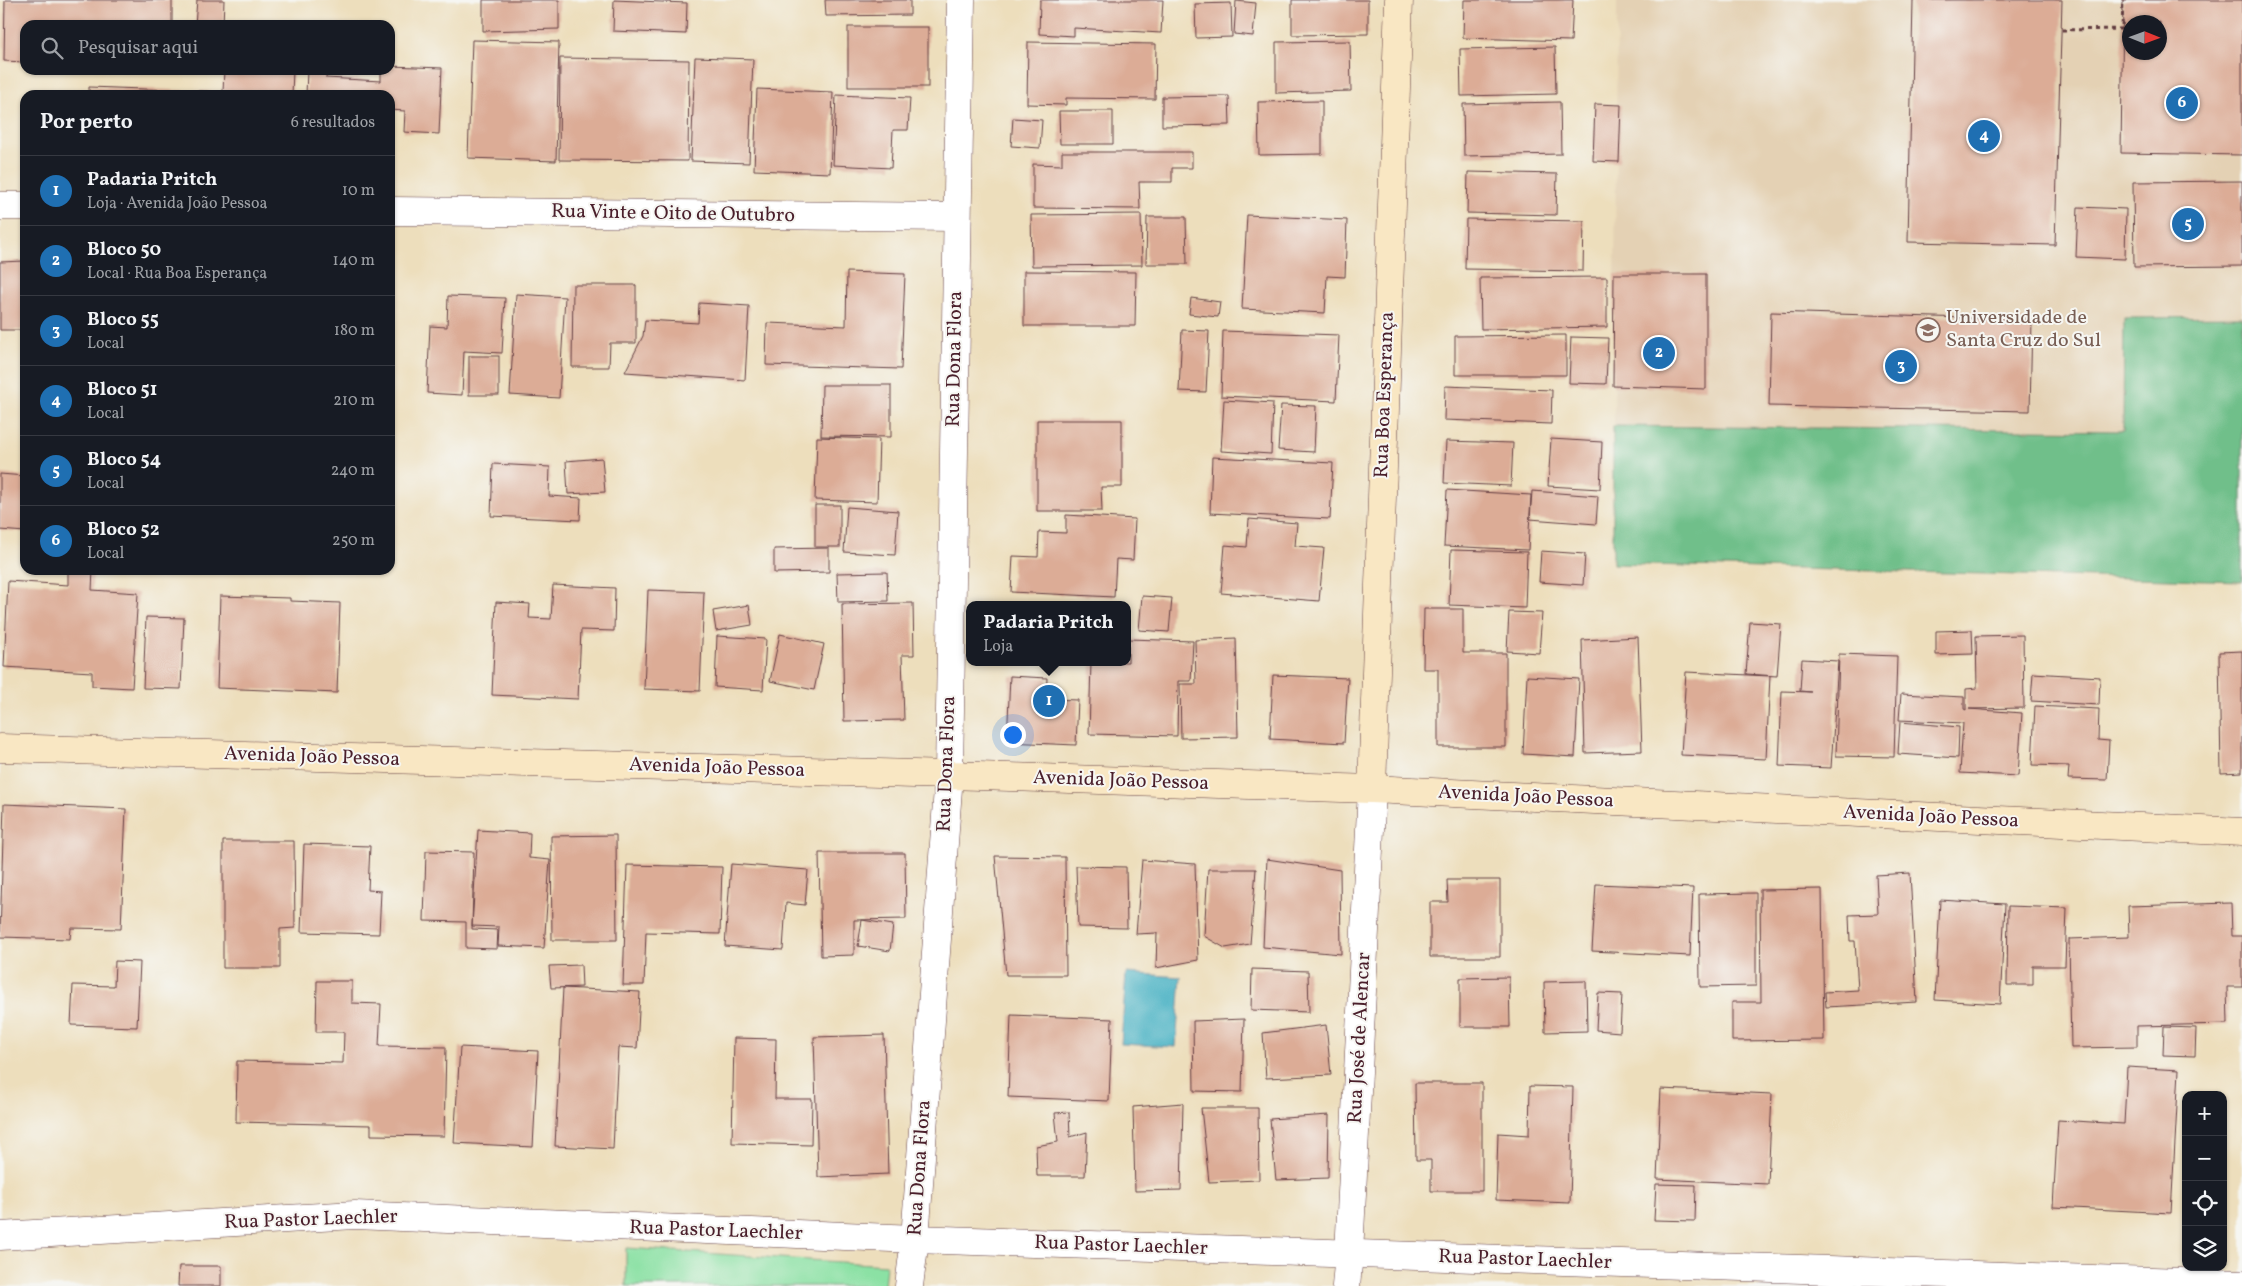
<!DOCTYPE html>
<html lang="pt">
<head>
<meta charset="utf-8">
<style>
	:root { --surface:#171b24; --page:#242831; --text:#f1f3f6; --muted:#9ea1a6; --line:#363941; --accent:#1f6fb2 }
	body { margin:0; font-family:Vollkorn,serif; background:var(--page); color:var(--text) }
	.controls { position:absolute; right:15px; bottom:15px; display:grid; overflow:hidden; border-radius:10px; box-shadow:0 1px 4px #0004 }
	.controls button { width:45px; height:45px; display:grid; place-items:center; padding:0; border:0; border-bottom:1px solid var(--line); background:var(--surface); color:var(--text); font:25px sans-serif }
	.compass { position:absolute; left:2122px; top:15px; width:45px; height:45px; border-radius:50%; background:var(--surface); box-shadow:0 1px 4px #0004; rotate:91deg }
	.you { position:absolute; left:1012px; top:734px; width:18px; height:18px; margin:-12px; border:4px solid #fff; border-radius:50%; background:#1a73e8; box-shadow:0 0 0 8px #1a73e833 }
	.badge { display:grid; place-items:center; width:32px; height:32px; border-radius:50%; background:var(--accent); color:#fff; font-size:16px; font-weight:700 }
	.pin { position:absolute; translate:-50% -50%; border:2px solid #fff; box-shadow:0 1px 5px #0006 }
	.popup { position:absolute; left:966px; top:601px; width:165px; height:65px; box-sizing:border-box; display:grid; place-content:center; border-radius:10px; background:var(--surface); filter:drop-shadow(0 1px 4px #0005); font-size:16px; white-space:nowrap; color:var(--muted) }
	.popup b { font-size:19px; color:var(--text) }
	.popup::after { content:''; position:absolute; left:50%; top:100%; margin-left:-10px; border:10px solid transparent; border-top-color:var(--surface) }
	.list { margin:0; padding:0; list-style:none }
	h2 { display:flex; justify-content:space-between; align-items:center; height:65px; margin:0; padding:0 20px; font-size:21px }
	h2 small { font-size:16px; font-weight:400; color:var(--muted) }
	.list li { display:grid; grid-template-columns:32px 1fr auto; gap:15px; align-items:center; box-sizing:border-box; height:70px; padding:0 20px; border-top:1px solid var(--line) }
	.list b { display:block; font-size:19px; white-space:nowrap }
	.list p { margin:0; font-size:16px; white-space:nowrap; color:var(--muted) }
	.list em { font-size:16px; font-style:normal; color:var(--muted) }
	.icon { flex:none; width:28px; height:28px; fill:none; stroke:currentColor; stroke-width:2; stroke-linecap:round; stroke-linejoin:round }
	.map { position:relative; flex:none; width:2242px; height:1286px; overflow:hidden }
	.search { position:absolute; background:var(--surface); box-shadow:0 1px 4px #0004; left:20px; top:20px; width:375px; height:55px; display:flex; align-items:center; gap:12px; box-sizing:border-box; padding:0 18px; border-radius:15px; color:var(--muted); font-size:19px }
	.panel { position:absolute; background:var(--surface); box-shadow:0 1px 4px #0004; left:20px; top:90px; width:375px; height:485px; border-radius:15px }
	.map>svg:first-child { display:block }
	.built { fill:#e4d1b4; fill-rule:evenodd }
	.green { fill:#8be1a4; stroke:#6a8068 }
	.forest { fill:#70bf8a; stroke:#5d6f5a }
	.water { fill:#45b0c3; stroke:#486877 }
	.building { fill:#dcac96; fill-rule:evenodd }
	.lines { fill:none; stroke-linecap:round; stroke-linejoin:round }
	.street-casing { stroke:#623c41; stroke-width:29 }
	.secondary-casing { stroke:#623c41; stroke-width:29 }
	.path { stroke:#623c41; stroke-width:3; stroke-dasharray:4 4; stroke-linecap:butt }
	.street { stroke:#fff; stroke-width:28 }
	.secondary { stroke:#f9e7c3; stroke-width:28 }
	.labels { text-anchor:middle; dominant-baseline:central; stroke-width:4; stroke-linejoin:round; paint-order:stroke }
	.street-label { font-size:20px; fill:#4a1f2b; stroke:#f6f6f2 }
	.education-label { font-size:20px; fill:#785e54; stroke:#f6f6f2; text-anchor:start }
</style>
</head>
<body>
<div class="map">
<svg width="2242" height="1286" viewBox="0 0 2242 1286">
	<rect width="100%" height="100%" fill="#f6f6f2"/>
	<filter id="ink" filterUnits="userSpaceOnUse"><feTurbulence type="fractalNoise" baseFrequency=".02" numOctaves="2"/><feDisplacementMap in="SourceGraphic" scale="10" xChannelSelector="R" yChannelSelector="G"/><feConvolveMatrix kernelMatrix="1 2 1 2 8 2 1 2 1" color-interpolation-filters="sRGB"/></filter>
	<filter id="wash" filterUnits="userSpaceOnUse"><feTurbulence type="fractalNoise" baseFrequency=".0096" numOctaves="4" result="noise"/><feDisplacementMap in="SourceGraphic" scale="20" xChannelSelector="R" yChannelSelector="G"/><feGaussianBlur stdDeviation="1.12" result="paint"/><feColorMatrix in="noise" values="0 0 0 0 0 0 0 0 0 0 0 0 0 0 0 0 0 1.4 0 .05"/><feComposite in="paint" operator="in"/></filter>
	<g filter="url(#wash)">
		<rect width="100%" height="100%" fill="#eddebc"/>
		<path class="built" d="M1617,0H2242V581L1613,564ZM2130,22H2160V52H2130Z"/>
		<polygon class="green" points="626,1248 886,1265 884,1286 626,1286"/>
		<polygon class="forest" points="2242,317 2242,581 1613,564 1613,426 2123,431 2124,318"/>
		<polygon class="water" points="1126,973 1181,977 1176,1047 1121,1044"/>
		<g id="blocks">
			<g class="building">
				<polygon points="5,0 172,0 172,25 25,25 25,62 4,61"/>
				<polygon points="197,0 224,0 223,25 195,25"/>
				<polygon points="483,0 559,0 559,29 483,31"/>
				<polygon points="614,0 687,3 686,34 613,31"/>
				<polygon points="825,0 910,0 910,15 826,16"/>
				<polygon points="1040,0 1163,0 1161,33 1074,28 1074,36 1039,34"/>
				<polygon points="1292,0 1368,0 1368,34 1292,35"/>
				<polygon points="1464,0 1573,0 1571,41 1463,38"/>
				<polygon points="1913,0 2062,0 2055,245 1908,242"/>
				<path d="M2123,0H2242V155L2121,153ZM2130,22H2160V52H2130Z"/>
				<polygon points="1236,1 1256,3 1253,36 1234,34"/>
				<polygon points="1231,3 1232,37 1196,38 1195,4"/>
				<rect x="848" y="27" width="80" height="60"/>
				<polygon points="472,40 559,42 556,161 468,158"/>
				<polygon points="1350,41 1351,91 1276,93 1276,42"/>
				<polygon points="1028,42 1156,44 1155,99 1066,98 1066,105 1027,104"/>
				<polygon points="1555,47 1556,94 1461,96 1460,49"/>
				<polygon points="695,57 753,59 749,163 691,161"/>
				<polygon points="560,58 689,60 688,161 559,160"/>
				<polygon points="390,66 442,68 439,134 404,132 405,111 390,110 390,95 306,95 307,70 326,70 326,78 381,81 381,70 390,70"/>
				<polygon points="224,70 293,70 292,95 89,95 89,87 223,92"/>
				<polygon points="757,89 833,92 830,173 754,170"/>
				<polygon points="836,95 910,98 908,130 893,130 891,168 833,165"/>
				<polygon points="1229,96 1230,125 1162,126 1162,97"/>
				<polygon points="1322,101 1322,154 1259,155 1258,102"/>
				<polygon points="1560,102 1561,154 1464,156 1463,104"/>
				<polygon points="1595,104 1621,105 1619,162 1593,161"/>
				<polygon points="1059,111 1113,111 1113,144 1060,144"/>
				<polygon points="1013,118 1042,120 1040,148 1011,146"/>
				<polygon points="1062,152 1192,152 1192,168 1172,168 1172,182 1139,182 1140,209 1033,208 1033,164 1062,165"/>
				<polygon points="1468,172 1557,174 1556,215 1467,213"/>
				<polygon points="2242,181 2242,266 2134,267 2133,182"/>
				<polygon points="2078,207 2126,209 2125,259 2076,257"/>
				<polygon points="1141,214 1142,265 1032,266 1031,215"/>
				<polygon points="1247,215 1347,220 1345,277 1327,276 1325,313 1242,309"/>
				<polygon points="1147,217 1186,217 1187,264 1146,264"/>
				<polygon points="1466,219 1584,221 1583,271 1465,269"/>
				<polygon points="25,261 25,330 0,330 0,262"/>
				<polygon points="1024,271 1136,272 1135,326 1024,326"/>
				<polygon points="847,272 905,274 901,369 766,365 767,323 846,326"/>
				<polygon points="1614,274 1706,274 1706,389 1613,386"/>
				<polygon points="1607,277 1607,327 1481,329 1480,278"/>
				<polygon points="573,285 636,285 636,343 610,343 609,367 572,367"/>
				<polygon points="516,294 565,297 559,398 510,395"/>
				<polygon points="448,296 505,298 502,353 464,351 462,395 427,393 430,326 447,327"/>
				<polygon points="1191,298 1220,302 1218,317 1189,314"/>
				<polygon points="699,303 749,306 745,380 625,372 643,336 645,320 698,323"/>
				<polygon points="1771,312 2032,320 2030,411 1769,406"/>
				<polygon points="1182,330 1209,331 1206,392 1179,391"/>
				<polygon points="1223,331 1339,335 1336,401 1221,396"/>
				<polygon points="1566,335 1566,375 1455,375 1455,336"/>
				<polygon points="1571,337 1608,338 1606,384 1569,383"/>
				<rect x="469" y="356" width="30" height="39"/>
				<polygon points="822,385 891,385 891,437 821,436"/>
				<polygon points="1445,386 1552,390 1551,424 1444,420"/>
				<polygon points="1224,400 1273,403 1271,454 1221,451"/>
				<polygon points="1281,405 1316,406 1314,452 1278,450"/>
				<polygon points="1037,420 1122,420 1122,487 1101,487 1102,511 1037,511"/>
				<polygon points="817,437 879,439 877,502 815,500"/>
				<polygon points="1551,439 1602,442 1600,489 1548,486"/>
				<polygon points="1446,441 1513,443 1511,486 1444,483"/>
				<polygon points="1212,457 1333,463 1330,519 1210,513"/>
				<polygon points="602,458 605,492 568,494 566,461"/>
				<polygon points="493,464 550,467 549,496 581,498 580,520 491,516"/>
				<polygon points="0,474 25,476 25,532 0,530"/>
				<polygon points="1447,490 1531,495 1528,550 1444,546"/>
				<polygon points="1532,491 1598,496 1596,524 1530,519"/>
				<rect x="815" y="505" width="25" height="42"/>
				<polygon points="847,507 898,511 895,555 844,552"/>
				<polygon points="1066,515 1135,519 1133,560 1116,559 1114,597 1011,592 1013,556 1038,557 1039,532 1066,533"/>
				<polygon points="1249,519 1297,523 1295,546 1324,548 1319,601 1221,593 1225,545 1247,547"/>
				<polygon points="829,548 829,572 774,573 774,549"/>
				<polygon points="1451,550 1527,552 1525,608 1449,605"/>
				<polygon points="1541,551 1585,554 1583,585 1539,582"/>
				<polygon points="68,570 93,570 92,590 138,593 132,688 92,686 92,672 4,667 8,581 68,585"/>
				<polygon points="887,572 888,601 838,602 837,573"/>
				<polygon points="553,585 615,588 614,631 581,630 578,699 492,695 496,602 530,604 529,618 551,619"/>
				<polygon points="648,590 704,592 700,691 644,689"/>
				<polygon points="220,596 290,598 290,601 340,603 337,693 217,688"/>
				<polygon points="1142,596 1172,598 1169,632 1139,630"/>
				<polygon points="913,603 914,655 902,655 904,720 844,721 842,604"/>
				<polygon points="749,605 752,625 716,631 713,611"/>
				<polygon points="1424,609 1463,609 1463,653 1506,653 1506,747 1438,747 1438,669 1423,669"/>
				<polygon points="1509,612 1542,613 1539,653 1507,651"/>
				<polygon points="146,617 184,618 181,689 143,688"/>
				<polygon points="1750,622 1781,624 1777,676 1746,674"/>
				<polygon points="1972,630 1973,654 1936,655 1936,631"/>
				<polygon points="780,634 824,644 814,690 770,681"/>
				<polygon points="2023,635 2024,708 1969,709 2022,713 2018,776 1960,773 1963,723 1899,720 1901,694 1964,697 1964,709 1966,710 1966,689 1977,688 1976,636"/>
				<polygon points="717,636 766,639 763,690 715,687"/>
				<polygon points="1638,637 1642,751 1585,753 1582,640"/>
				<polygon points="1236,638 1238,737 1181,738 1180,684 1196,684 1195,640"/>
				<polygon points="1128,639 1193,641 1191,681 1178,681 1177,736 1089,734 1091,662 1128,662"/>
				<polygon points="2242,651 2242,772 2221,773 2219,652"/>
				<polygon points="1839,654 1897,656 1894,757 1836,756"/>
				<polygon points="1802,659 1838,661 1831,768 1779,766 1782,691 1811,692 1800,691"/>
				<polygon points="1686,672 1770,676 1766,759 1681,755"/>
				<polygon points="2033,673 2100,677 2099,705 2031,701"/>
				<polygon points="1273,675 1348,678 1344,743 1270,739"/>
				<polygon points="1010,676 1047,678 1046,699 1078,700 1076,745 1007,742"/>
				<polygon points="1527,676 1579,679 1575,757 1523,754"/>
				<polygon points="2035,706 2099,709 2098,740 2109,741 2107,780 2068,779 2069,766 2032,765"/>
				<polygon points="1900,722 1959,727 1958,758 1898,754"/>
				<polygon points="4,804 126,809 121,929 71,928 70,939 0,937"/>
				<polygon points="478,830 530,833 529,858 550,860 544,948 498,946 499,927 472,926"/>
				<polygon points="616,835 617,940 552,940 551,836"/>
				<polygon points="223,841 294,841 295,928 280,929 280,968 223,968"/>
				<polygon points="304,844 370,846 368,890 381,891 379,934 301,932"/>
				<polygon points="426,851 474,852 472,929 498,930 497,949 466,948 466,922 424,921"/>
				<polygon points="819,853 905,853 906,919 854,920 854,955 821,956"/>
				<polygon points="995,856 1065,857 1066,975 1006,975"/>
				<polygon points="1267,859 1340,870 1341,954 1263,947"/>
				<polygon points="1142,860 1195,864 1198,960 1156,968 1157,933 1136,934"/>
				<polygon points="731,864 808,870 805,905 786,903 783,950 725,946"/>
				<polygon points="627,865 722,867 720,934 646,932 644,985 623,985"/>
				<polygon points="1076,866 1126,867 1127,928 1078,927"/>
				<polygon points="1208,869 1256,869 1250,944 1225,948 1204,936"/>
				<polygon points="1910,873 1917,1002 1826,1007 1825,992 1858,990 1855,941 1850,941 1849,915 1878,914 1876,875"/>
				<polygon points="1447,880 1500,880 1500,957 1430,957 1430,902 1448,902"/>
				<polygon points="1596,884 1693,888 1690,956 1592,951"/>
				<polygon points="1822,889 1824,1040 1732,1041 1732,1002 1761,1002 1760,890"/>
				<polygon points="1756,893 1756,986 1700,987 1699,894"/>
				<polygon points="1940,900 2005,904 2000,1004 1935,1000"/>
				<polygon points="2231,903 2232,936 2242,936 2242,987 2227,987 2228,1024 2137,1026 2137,1047 2071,1048 2069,939 2129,937 2128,906"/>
				<polygon points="2008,906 2067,908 2065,966 2033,966 2033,985 2007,985"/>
				<polygon points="862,920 893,925 890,951 858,946"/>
				<polygon points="115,961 140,962 137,1027 71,1025 73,985 114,986"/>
				<polygon points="581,965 582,987 551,988 549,966"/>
				<polygon points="1252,969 1308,971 1309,1012 1251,1010"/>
				<polygon points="1509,977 1510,1027 1460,1027 1460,978"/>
				<polygon points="317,981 352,981 352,1003 381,1004 379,1046 446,1047 444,1136 371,1135 371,1125 236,1122 237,1061 343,1063 344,1032 316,1032"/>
				<polygon points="1586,981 1587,1031 1545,1032 1544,982"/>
				<polygon points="563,988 640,992 637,1048 618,1047 613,1149 555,1146"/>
				<polygon points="1598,993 1622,994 1620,1032 1596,1030"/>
				<polygon points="1011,1015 1112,1019 1109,1101 1008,1097"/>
				<polygon points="1244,1019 1242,1092 1194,1091 1193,1021"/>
				<polygon points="1326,1025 1331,1075 1266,1078 1263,1033"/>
				<polygon points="2164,1027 2196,1028 2195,1056 2163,1055"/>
				<polygon points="884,1035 888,1174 818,1177 814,1037"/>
				<polygon points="734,1038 776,1039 775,1099 812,1099 811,1145 732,1143"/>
				<polygon points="460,1047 538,1051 533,1147 454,1143"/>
				<polygon points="2127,1067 2179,1070 2171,1213 2053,1207 2058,1120 2124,1124"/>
				<polygon points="1415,1083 1482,1083 1482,1191 1431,1191 1431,1160 1416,1160"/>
				<polygon points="1530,1086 1573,1087 1570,1203 1496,1200 1498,1133 1529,1135"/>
				<polygon points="1661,1089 1772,1094 1768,1184 1657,1179"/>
				<polygon points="1183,1103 1181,1190 1135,1191 1133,1107"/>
				<polygon points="1201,1108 1258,1108 1259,1180 1209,1182"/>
				<polygon points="1069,1112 1070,1137 1087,1132 1085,1176 1037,1176 1036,1146 1058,1142 1055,1113"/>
				<polygon points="1329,1115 1328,1178 1276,1180 1270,1119"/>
				<polygon points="1656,1184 1696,1185 1695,1221 1654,1220"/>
				<polygon points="179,1266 221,1266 221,1286 178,1286"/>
			</g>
		</g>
	</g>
	<g filter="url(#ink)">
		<use href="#blocks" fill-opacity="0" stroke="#623c41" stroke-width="1"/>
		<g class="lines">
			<g class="street-casing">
				<g id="street">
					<polyline points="0,206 25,206"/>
					<polyline points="390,211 956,217"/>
					<polyline points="0,1236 355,1215 915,1239 2242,1284"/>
					<polyline points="909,1286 915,1239 949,775 961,0"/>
					<polyline points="1346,1286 1349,1254 1372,789"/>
				</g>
			</g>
			<g class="secondary-casing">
				<g id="secondary">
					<polyline points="0,748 949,775 1372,789 2242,832"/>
					<polyline points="1372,789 1399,0"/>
				</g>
			</g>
			<polyline class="path" points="2062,30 2122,29 2123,0"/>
			<use href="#street" class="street"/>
			<use href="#secondary" class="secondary"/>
		</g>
	</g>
	<defs>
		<g id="university-ring" transform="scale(1.25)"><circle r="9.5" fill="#f6f6f2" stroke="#8d6e63" stroke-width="1.5"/><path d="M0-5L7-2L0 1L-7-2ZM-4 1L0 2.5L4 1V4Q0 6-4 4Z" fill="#8d6e63"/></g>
	</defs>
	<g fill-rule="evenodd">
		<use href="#university-ring" x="1928" y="330"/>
	</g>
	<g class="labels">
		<g class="street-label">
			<text transform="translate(673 214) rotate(1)">Rua Vinte e Oito de Outubro</text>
			<text transform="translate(955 359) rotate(-89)">Rua Dona Flora</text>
			<text transform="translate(1385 395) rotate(-88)">Rua Boa Esperança</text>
			<text transform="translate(312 757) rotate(2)">Avenida João Pessoa</text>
			<text transform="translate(947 764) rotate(-88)">Rua Dona Flora</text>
			<text transform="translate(717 768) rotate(2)">Avenida João Pessoa</text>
			<text transform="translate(1121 781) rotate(2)">Avenida João Pessoa</text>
			<text transform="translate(1526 797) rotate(3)">Avenida João Pessoa</text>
			<text transform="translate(1931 817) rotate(3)">Avenida João Pessoa</text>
			<text transform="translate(1360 1038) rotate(-87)">Rua José de Alencar</text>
			<text transform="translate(920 1168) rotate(-86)">Rua Dona Flora</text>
			<text transform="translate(311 1220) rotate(-2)">Rua Pastor Laechler</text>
			<text transform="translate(716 1231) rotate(2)">Rua Pastor Laechler</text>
			<text transform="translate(1121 1246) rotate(2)">Rua Pastor Laechler</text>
			<text transform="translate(1525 1260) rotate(2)">Rua Pastor Laechler</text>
		</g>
		<g class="education-label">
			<text x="1946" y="318">Universidade de<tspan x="1946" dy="23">Santa Cruz do Sul</tspan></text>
		</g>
	</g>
</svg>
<div class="controls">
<button>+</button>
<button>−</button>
<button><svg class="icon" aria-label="locate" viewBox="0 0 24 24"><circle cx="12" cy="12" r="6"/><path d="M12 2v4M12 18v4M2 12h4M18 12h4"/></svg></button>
<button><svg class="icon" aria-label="layers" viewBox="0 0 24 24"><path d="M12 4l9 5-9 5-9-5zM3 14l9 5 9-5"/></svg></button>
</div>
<svg class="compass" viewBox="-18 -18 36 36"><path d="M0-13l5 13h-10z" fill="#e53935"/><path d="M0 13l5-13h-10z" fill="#9ea1a6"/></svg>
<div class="you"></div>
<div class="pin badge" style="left:1049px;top:701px">1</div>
<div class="popup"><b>Padaria Pritch</b>Loja</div>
<div class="pin badge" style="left:1659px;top:353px">2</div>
<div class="pin badge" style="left:1901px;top:366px">3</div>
<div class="pin badge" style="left:1984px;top:136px">4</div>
<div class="pin badge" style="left:2188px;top:224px">5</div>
<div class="pin badge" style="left:2182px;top:103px">6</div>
<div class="search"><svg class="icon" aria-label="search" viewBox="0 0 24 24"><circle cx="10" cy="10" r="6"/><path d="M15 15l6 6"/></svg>Pesquisar aqui</div>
<section class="panel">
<h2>Por perto<small>6 resultados</small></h2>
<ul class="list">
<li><span class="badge">1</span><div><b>Padaria Pritch</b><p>Loja · Avenida João Pessoa</p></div><em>10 m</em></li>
<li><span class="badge">2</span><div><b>Bloco 50</b><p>Local · Rua Boa Esperança</p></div><em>140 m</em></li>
<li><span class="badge">3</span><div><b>Bloco 55</b><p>Local</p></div><em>180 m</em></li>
<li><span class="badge">4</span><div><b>Bloco 51</b><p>Local</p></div><em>210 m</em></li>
<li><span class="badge">5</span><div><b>Bloco 54</b><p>Local</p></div><em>240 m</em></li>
<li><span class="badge">6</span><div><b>Bloco 52</b><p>Local</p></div><em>250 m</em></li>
</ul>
</section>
</div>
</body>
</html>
